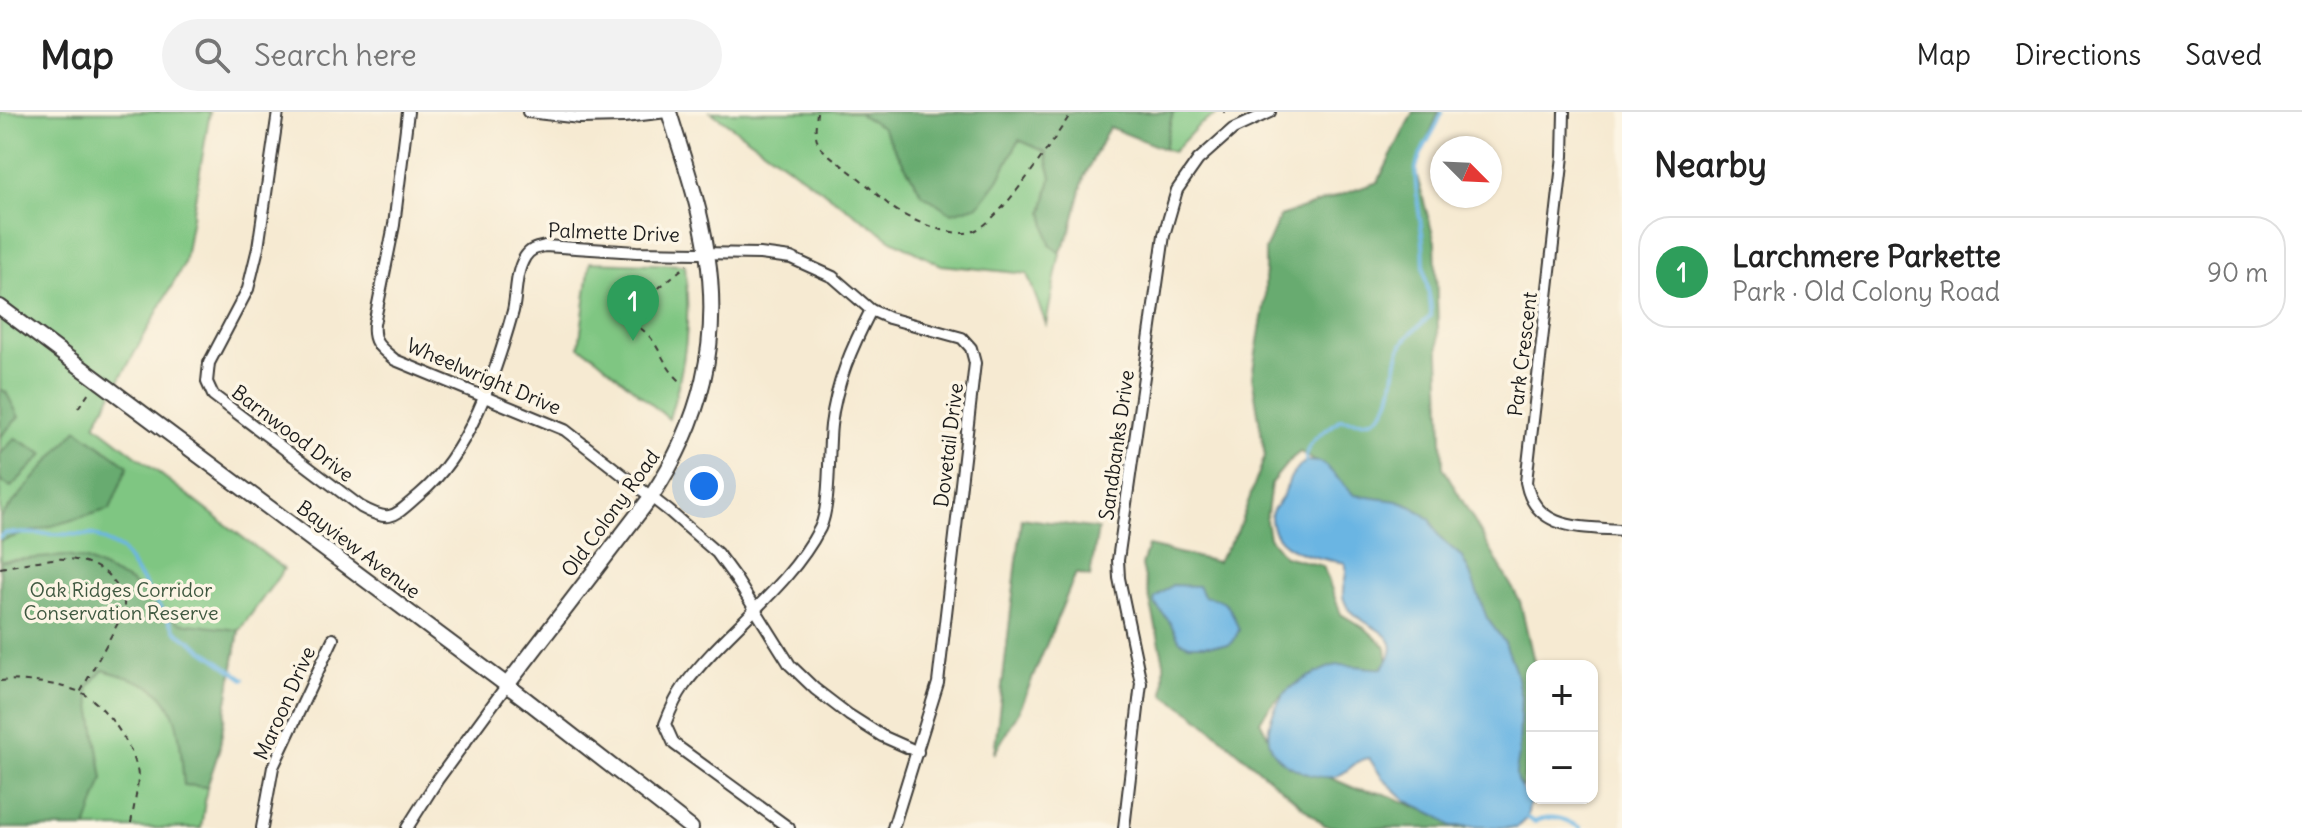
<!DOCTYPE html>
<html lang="en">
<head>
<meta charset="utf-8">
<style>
	:root { --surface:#fff; --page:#f2f2f2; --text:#222; --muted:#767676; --line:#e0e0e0; --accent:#0b8043 }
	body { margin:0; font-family:Delius,sans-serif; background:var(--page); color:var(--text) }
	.controls { position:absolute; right:24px; bottom:24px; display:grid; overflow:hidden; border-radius:16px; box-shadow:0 2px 6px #0004 }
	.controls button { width:72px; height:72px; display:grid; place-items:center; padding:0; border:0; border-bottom:2px solid var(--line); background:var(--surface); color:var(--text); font:40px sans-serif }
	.compass { position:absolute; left:1430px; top:24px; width:72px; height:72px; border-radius:50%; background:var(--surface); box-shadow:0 2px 6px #0004; rotate:114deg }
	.you { position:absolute; left:704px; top:374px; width:28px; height:28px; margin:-20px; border:6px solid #fff; border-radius:50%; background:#1a73e8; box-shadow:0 0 0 12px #1a73e833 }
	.badge { display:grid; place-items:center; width:52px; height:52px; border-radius:50%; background:var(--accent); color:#fff; font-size:26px; font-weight:700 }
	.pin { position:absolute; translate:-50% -66px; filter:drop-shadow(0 2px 4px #0008) }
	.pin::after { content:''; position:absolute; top:42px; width:28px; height:24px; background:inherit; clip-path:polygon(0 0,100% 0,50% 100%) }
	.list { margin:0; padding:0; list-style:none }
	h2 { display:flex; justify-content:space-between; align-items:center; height:104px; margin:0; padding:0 32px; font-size:34px }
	h2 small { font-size:26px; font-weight:400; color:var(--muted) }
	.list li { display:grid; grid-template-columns:52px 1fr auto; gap:24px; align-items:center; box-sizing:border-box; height:112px; margin:0 16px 16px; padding:0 16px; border:2px solid var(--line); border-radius:32px }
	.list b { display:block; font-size:30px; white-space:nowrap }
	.list p { margin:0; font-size:26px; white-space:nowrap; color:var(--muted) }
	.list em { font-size:26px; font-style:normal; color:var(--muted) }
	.icon { flex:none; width:44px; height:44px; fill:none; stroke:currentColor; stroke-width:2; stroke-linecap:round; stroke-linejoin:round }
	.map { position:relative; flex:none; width:1622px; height:716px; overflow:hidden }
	header { display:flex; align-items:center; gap:48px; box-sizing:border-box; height:112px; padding:0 40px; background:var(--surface); border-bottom:2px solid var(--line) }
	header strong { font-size:38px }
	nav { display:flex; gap:44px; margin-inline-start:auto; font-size:28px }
	.search { width:560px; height:72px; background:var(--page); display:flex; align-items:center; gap:20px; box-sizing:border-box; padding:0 28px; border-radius:44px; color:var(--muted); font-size:30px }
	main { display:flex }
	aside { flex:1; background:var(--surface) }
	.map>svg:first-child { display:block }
	.green { fill:#7fc682; stroke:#4e714f; stroke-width:2 }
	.forest { fill:#67ab70; stroke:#426446; stroke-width:2 }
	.water { fill:#6bb5e3; stroke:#446880; stroke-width:2 }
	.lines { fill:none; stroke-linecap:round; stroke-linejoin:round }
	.stream { stroke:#6bb5e3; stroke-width:4 }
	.street-casing { stroke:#3d3b37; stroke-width:14 }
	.secondary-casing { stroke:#3d3b37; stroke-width:18 }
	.path { stroke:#3d3b37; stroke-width:2; stroke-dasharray:6 6; stroke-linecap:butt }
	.street { stroke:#fff; stroke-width:10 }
	.secondary { stroke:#fff; stroke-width:14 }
	.labels { text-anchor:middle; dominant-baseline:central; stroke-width:7; stroke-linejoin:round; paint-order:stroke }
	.street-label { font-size:20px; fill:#1c1c1c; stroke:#fcf5e5 }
	.park-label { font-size:20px; fill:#3f5840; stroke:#fcf5e5 }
</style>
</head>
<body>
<header>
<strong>Map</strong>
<div class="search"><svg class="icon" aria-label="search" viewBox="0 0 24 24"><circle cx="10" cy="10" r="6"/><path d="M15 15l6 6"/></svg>Search here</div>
<nav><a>Map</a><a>Directions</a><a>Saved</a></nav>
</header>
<main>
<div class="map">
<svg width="1622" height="716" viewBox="0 0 1622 716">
	<rect width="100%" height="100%" fill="#fcf5e5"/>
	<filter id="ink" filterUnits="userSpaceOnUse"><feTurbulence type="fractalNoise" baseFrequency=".0125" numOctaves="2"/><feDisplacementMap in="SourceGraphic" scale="16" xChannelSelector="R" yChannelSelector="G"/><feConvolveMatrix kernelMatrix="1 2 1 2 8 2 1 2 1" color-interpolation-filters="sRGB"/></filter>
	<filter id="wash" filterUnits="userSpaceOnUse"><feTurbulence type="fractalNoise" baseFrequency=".006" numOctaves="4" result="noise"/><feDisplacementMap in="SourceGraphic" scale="32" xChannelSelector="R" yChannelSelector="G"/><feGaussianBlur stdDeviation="1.8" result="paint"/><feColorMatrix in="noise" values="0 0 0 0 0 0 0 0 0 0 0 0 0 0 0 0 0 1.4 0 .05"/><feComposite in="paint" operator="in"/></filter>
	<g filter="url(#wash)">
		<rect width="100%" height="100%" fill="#f6ead2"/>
		<g class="green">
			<polygon points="0,0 210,0 184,152 95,312 284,457 239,519 219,638 207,675 201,716 0,716"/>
			<polygon points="711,0 1109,0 1109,15 1084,65 1071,118 1060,141 1046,212 1027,162 941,153 892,128"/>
			<polygon points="1173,0 1220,0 1198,14 1173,40 1164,37"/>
			<path d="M590,150L685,153C691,212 686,251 669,307L592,242L579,235Z"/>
		</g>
		<g class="forest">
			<polygon points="860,0 1173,0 1164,37 1109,15 1084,65 1071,118 1060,141 1050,133 1043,100 1051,66 1046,40 1019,28 998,68 979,93 952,101 922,82 882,15 861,3"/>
			<path d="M1413,0H1439L1415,57L1435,130L1443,355L1520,489L1535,554H1532V634H1530L1520,687L1505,672L1520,633L1495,533L1462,448L1419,403L1362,393L1318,351L1300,340L1289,349L1271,371L1266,409L1269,425L1284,444L1323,454L1341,502L1366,517L1386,535L1388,552L1373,563C1365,560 1356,556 1348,555C1315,555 1276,581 1260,609L1272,632L1315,659L1354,676L1385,682L1468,716H1337L1324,713L1195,603L1164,583V550L1142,453L1148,434L1217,450L1237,420L1265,344L1252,264L1265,189V138L1280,104L1378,70Z"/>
			<polygon points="0,277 6,280 19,305 0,325"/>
			<polygon points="77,317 128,354 110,397 0,429 0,406"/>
			<polygon points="15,326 44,342 11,375 0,369 0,342"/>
			<polygon points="1022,406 1098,417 1090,465 1076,461 1019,599 994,642"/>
			<path d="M66,444L86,448L131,470L180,511L239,518L219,638L207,675L184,673C180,639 183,595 151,575C137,567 118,563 103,558L88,575L103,667L86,716H0V449Z"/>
		</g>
		<g class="water">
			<path d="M1306,349L1319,350L1327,355L1354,383L1397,389L1413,395L1430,407L1440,426L1461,444L1469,459L1487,506L1505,531L1515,557L1521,585L1519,642L1516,661L1517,669L1530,690L1527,706L1516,716L1451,714L1438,704L1407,689L1383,667L1369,646C1354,647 1348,663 1332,665C1318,666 1302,661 1290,654C1266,641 1264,620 1275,597C1279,590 1282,582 1289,577C1297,570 1323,557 1333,554C1349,550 1366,558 1382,556C1415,517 1354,518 1344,488C1339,475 1350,464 1345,451C1319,446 1272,441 1271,406C1270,397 1279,392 1283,384C1292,364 1287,365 1306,349Z"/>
			<path d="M1172,473L1198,474L1203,484C1228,487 1231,496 1239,518L1233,530L1228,533H1189L1180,529L1169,509L1154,491L1155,486Z"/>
		</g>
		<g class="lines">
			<g class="stream">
				<path d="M1306,349C1305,327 1326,321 1340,307C1349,308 1362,311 1371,308C1398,298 1391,257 1401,235C1406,223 1421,213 1431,204C1432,189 1427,177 1425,162C1423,152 1424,141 1423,131C1422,112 1413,73 1416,56C1420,35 1436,20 1442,0"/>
				<polyline points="0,425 6,421 94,423 121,437 176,519 244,567"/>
				<path d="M1527,706L1535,710C1554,701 1564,707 1581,716"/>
			</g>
		</g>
	</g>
	<g filter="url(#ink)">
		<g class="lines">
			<g class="street-casing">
				<g id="street">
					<path d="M278,0L258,136L248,177L209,251L207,270L213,283L361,395C392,412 394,404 419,383C469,342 496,260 513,199C517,181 515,161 525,145C530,137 536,136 545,134L637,140L760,142L791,146L833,165L871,198L889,206L962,226L971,236L975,251L938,571L893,716"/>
					<path d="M408,0L394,113L374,212C372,232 381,236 395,248L565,318L669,399L717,441L736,467L790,553L815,577L849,603L882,624L918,640"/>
					<polyline points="528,0 580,6 624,5 667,0"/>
					<path d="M1564,0L1563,44L1526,370C1535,419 1582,415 1622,418"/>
					<polyline points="262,716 273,655 333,527"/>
					<polyline points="407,716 438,667 507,573"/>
					<path d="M789,716L674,632L665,612C670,599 676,585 684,574C725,518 788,478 820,416C831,393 828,340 831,313C836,271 852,235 871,198"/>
					<polyline points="1124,716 1141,571 1119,466 1118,448 1164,123 1177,78 1198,48 1233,17 1270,0"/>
				</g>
			</g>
			<g class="secondary-casing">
				<g id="secondary">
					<polyline points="0,195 524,586 691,716"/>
					<path d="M507,573L651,385C701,310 721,231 707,141C700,93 683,46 669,0"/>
				</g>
			</g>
			<g class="path">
				<path d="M817,0C816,13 813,25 821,36C833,47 847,57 860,67C871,76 881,87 893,96C909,108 954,127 974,119C1002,108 1054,27 1072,0"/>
				<polyline points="1224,0 1224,1"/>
				<polyline points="640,191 687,153"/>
				<path d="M640,216C661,230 661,255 683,271"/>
				<polyline points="78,296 89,280"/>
				<path d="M0,456C36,450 75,436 107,462C113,468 118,476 124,482V500L80,581"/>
				<path d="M0,569C18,566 70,573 86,583C108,597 138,640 138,666C137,682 133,700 130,716"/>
			</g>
			<use href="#street" class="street"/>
			<use href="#secondary" class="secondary"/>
		</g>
	</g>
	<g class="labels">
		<g class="street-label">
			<text transform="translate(614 120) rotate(2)">Palmette Drive</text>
			<text transform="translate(1522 242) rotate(-83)">Park Crescent</text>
			<text transform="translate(484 264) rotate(23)">Wheelwright Drive</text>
			<text transform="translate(293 321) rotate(37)">Barnwood Drive</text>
			<text transform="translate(948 333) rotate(-83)">Dovetail Drive</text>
			<text transform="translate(1116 333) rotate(-82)">Sandbanks Drive</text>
			<text transform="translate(610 401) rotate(-54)">Old Colony Road</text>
			<text transform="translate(359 437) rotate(37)">Bayview Avenue</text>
			<text transform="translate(284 591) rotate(-66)">Maroon Drive</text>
		</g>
		<g class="park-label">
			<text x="121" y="477">Oak Ridges Corridor<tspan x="121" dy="23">Conservation Reserve</tspan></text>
		</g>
	</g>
</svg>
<div class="controls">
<button>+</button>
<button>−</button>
</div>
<svg class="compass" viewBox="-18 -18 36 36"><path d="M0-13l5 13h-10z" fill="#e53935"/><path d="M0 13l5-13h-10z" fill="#767676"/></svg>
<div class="you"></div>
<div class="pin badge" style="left:633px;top:229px;background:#2e9e5b">1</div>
</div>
<aside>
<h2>Nearby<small></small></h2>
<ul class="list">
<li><span class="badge" style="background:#2e9e5b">1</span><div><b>Larchmere Parkette</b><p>Park · Old Colony Road</p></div><em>90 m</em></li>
</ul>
</aside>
</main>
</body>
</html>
